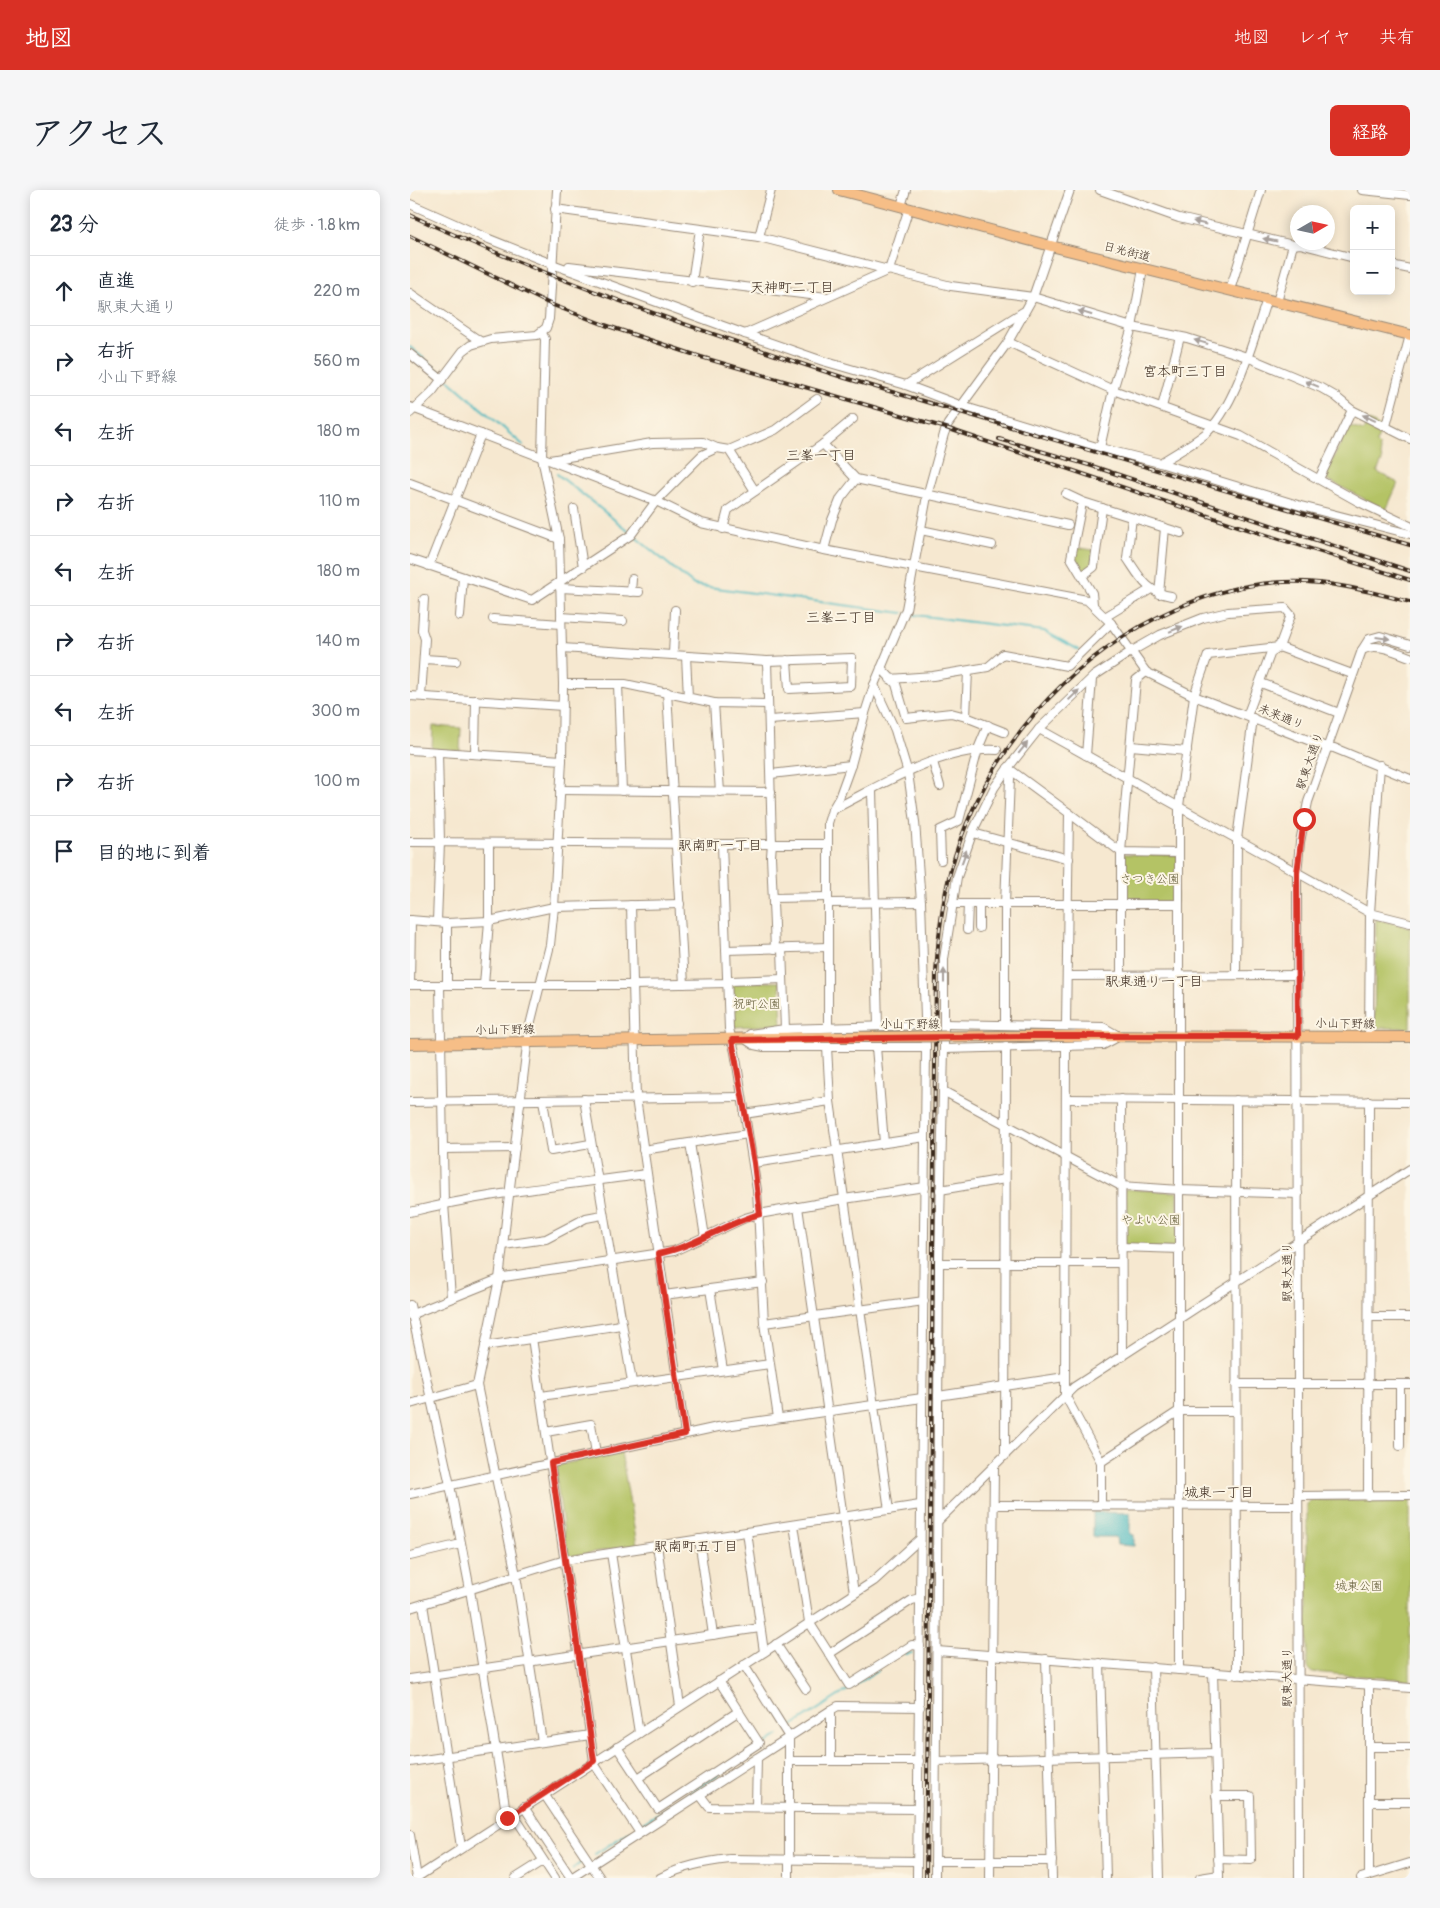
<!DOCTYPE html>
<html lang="ja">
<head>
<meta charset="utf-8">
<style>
	:root { --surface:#fff; --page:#f6f6f7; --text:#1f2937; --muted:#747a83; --line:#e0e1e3; --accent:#d93025 }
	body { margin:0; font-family:Pangolin,"Klee One",sans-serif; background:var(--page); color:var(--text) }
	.controls { position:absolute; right:15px; top:15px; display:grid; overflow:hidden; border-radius:8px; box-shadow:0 2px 12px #0003 }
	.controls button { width:45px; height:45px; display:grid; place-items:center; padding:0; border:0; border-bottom:1px solid var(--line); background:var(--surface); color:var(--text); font:25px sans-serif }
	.compass { position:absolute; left:880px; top:15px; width:45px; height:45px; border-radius:50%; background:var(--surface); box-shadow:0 2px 12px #0003; rotate:81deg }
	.stop { position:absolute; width:15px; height:15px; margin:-11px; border:4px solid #d93025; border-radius:50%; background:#fff }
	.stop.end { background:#d93025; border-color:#fff; box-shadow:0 1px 5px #0008 }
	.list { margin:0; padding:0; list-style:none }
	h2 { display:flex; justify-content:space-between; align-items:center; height:65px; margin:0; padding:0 20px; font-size:21px }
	h2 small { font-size:16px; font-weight:400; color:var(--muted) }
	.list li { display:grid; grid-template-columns:32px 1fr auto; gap:15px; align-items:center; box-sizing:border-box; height:70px; padding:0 20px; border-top:1px solid var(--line) }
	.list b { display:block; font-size:19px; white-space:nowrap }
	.list p { margin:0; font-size:16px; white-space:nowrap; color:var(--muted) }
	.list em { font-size:16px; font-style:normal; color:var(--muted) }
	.icon { flex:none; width:28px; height:28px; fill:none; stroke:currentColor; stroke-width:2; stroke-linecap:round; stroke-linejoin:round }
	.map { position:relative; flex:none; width:1000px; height:1688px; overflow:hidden; border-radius:8px }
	header { display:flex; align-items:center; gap:30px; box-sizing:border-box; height:70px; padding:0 25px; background:var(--accent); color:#fff }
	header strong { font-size:24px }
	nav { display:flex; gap:28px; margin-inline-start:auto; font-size:18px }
	.intro { display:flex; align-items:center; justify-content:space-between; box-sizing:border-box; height:120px; padding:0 30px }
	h1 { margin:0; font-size:35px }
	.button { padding:12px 22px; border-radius:8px; background:var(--accent); color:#fff; font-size:18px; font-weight:700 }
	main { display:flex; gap:30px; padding:0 30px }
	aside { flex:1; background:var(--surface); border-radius:8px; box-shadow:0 2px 12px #0003 }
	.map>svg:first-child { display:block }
	.green { fill:#b4c365; stroke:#787642 }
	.water { fill:#49b8bf; stroke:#42716e }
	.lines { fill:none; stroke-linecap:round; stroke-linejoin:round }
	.stream { stroke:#49b8bf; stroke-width:2 }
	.minor-casing { stroke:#988977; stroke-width:10 }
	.major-casing { stroke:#988977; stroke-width:12 }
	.minor { stroke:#fff; stroke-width:8 }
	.major { stroke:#f6be87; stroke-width:10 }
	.rail-casing { stroke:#3b2a1e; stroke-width:4 }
	.rail { stroke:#fcf5e5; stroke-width:2; stroke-dasharray:5.5; stroke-linecap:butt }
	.major-bridge-casing { stroke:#988977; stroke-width:12; stroke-linecap:butt }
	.major-bridge { stroke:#f6be87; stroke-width:10 }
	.oneway { fill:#a79f9a }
	.route { stroke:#d93025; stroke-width:6 }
	.labels { text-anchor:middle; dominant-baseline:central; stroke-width:4; stroke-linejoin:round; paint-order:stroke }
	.street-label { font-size:12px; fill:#3b2a1e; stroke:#fcf5e5 }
	.park-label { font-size:12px; fill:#5f5833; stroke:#fcf5e5 }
	.neighbourhood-label { font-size:14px; fill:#3b2a1e; stroke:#fcf5e5 }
</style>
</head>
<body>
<header>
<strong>地図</strong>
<nav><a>地図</a><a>レイヤ</a><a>共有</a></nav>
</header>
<div class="intro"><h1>アクセス</h1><a class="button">経路</a></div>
<main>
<aside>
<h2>23 分<small>徒歩 · 1.8 km</small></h2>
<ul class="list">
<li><svg class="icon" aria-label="ahead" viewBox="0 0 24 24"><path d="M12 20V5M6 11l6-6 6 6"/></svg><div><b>直進</b><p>駅東大通り</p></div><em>220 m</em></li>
<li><svg class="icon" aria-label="right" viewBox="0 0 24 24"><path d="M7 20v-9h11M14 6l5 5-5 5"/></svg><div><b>右折</b><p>小山下野線</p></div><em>560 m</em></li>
<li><svg class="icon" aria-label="left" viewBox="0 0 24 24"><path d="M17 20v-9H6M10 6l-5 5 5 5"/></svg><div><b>左折</b></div><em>180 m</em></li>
<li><svg class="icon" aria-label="right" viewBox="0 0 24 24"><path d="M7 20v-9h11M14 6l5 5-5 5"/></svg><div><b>右折</b></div><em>110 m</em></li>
<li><svg class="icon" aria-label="left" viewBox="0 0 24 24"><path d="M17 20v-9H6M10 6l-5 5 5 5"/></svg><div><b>左折</b></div><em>180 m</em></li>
<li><svg class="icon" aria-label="right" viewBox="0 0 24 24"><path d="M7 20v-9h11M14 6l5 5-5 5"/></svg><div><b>右折</b></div><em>140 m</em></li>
<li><svg class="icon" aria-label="left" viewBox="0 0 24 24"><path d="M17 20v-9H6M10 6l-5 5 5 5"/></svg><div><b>左折</b></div><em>300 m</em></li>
<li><svg class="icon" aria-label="right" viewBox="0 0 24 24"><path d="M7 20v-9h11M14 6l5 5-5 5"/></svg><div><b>右折</b></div><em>100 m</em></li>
<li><svg class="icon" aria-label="arrive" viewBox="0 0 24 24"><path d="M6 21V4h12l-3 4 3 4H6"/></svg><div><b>目的地に到着</b></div></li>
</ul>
</aside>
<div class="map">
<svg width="1000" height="1688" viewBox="0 0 1000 1688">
	<rect width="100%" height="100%" fill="#fcf5e5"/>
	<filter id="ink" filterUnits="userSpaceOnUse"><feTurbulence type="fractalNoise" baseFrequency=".02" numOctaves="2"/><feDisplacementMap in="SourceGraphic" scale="10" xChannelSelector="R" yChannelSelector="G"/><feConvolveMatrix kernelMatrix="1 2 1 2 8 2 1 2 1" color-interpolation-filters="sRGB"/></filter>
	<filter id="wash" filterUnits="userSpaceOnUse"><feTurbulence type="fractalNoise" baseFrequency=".0096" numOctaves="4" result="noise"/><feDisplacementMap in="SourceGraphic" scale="20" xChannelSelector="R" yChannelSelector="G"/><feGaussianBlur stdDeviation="1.12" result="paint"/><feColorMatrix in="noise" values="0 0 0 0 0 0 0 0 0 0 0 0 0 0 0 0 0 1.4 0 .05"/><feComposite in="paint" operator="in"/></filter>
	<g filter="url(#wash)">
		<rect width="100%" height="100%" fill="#f6e8d0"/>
		<g class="green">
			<polygon points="958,230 972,238 966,253 969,256 972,271 967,282 988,293 976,320 914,288 939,236 953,241"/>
			<polygon points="664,357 683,360 682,376 671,383 663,369"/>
			<polygon points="23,536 51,538 50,561 22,560"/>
			<polygon points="713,664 768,665 766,713 714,713"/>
			<polygon points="966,729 1000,737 1000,838 964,838"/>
			<polygon points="323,792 370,792 372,835 324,837"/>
			<polygon points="714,999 768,1002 768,1059 714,1057"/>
			<polygon points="211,1262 227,1355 161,1366 157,1363 145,1279 149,1275"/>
			<polygon points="901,1310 1000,1310 1000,1490 901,1482 897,1478 897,1314"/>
		</g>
		<polygon class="water" points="683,1322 720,1323 720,1344 724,1345 724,1356 707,1355 706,1347 683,1347"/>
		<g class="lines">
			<g class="stream">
				<polyline points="0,157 32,184"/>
				<polyline points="35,187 113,255"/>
				<polyline points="147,284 221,343"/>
				<polyline points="224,346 284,395 493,423"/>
				<polyline points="497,424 634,441 669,460"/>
				<polyline points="495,1464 502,1463"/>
				<polyline points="382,1536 467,1481"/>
				<polyline points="230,1635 369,1545"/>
				<polyline points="185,1664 221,1641"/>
				<polyline points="162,1679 172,1672"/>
			</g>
		</g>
	</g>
	<g filter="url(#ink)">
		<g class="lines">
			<g class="minor-casing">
				<g id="minor">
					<polyline points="690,0 769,28 883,55 890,54 944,68"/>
					<polyline points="952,0 1000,5"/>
					<polyline points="0,14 79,49 142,74 335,144 413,171 496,195 552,216 690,258 750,273 891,316 1000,344"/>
					<polyline points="491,16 496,0"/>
					<polyline points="145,19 349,47 541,96 623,107 722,137 777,148 837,167 911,198 925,206 942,220 1000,249"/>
					<polyline points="349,47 361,0"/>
					<polyline points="981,75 1000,79"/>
					<polyline points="159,76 417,107"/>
					<polyline points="282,92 290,39"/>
					<polyline points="820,100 851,0"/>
					<polyline points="0,103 70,151"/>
					<polyline points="867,112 883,55"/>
					<polyline points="132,143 135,149 132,268 149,349 153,494 152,570 144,717 140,755 119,839 89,1089 67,1195 106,1385 132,1552"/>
					<polyline points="335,144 479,80 499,18"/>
					<polyline points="598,152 703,200 831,246 949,312 1000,336"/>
					<polyline points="0,164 32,190"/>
					<polyline points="496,195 613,122"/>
					<polyline points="0,217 246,311 291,333 414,360 677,410 701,433 736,482 784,506 916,557 924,558 1000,589"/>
					<polyline points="752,217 770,147"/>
					<polyline points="0,223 22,202 53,161 61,155 81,149 127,145 136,138 139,129 147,0"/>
					<polyline points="976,236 1000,145"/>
					<polyline points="413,254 446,289 658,335"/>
					<polyline points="690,258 703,200 722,137 733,79"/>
					<polyline points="319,260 365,240 407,209"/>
					<polyline points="140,270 242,253 293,252 307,258"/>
					<path d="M750,273C765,264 781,255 795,244C825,219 844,147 857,109"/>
					<polyline points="909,289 942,220"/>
					<polyline points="0,293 149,349"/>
					<polyline points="656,304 673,312 771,343"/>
					<polyline points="671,318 661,368 682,403 683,414"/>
					<polyline points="164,319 173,377"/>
					<path d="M722,328L717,368C730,387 736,402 761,406"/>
					<polyline points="313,339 318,320 413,254 443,229"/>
					<polyline points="511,340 582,355"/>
					<polyline points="414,360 422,330 431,308 446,289"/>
					<polyline points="0,369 122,410 221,345 246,311 292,265 307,258 319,260 345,301"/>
					<polyline points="19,376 71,244"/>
					<polyline points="672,386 684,377 692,318"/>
					<polyline points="150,398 229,402"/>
					<polyline points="221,402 222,389"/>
					<polyline points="749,404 755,338"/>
					<polyline points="50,426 53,387"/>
					<polyline points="151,427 213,431"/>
					<polyline points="695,427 741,399"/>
					<polyline points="83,429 151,434"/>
					<polyline points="152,458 357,471 442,468 441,496 379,499 377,470"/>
					<polyline points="952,460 959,449 970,446 1000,455"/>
					<polyline points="263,465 265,420"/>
					<polyline points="276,466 278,507"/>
					<polyline points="14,469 46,471"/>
					<polyline points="357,471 362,653 361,666 365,759"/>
					<polyline points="471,478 486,494 496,528 541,523 556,527 594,542"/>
					<polyline points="480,489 523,486 578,477 593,464 657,476 701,433"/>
					<polyline points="851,493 929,523"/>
					<polyline points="153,494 215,494 304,513 358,514"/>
					<polyline points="208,494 212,601"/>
					<polyline points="464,495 485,540 498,583 505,632 511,712 516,857 507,1688"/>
					<polyline points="257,502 274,794"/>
					<polyline points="0,506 153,516"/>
					<polyline points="11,506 15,449 12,440 14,409"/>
					<polyline points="304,513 310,602"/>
					<polyline points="556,527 558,481"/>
					<polyline points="360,530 455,523"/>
					<polyline points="629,539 960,723 1000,733"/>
					<polyline points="721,556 777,561"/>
					<polyline points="0,560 152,570"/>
					<polyline points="65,564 66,510"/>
					<polyline points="676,565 682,489"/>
					<polyline points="523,572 530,596"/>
					<polyline points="598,578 659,623 656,836"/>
					<polyline points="361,584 441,575"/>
					<polyline points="150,600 361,602"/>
					<polyline points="462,600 468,836"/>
					<path d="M422,620C472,595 530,557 587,560"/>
					<polyline points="659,623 711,662 769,663"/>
					<polyline points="563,643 659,669"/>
					<polyline points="0,652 312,654 319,839 325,862 347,1000 354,1133 368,1228"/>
					<polyline points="312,654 418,654"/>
					<polyline points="531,670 530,640 549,631 568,559 578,535"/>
					<polyline points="363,708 418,707"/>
					<polyline points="419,713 511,712"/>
					<polyline points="542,714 768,714"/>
					<polyline points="221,715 226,908 275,1244"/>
					<polyline points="0,730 37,733 79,731 144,717 270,714"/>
					<polyline points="27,731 30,652 28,562"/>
					<polyline points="37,733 37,795"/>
					<polyline points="569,738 569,714"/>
					<polyline points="557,740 558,714"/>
					<polyline points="372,759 375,839"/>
					<polyline points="316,760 418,757"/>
					<polyline points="711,785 711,662 726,490 736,482"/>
					<polyline points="826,785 827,649 843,528"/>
					<polyline points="657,786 888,785"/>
					<polyline points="0,795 224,795 317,793 320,791 373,789"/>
					<polyline points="0,795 1,730"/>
					<polyline points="30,795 34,1014 41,1107"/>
					<polyline points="74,795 79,731 79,653"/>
					<polyline points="534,834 693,837 707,845"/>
					<polyline points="516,835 375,839 340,844 335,849 344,855 354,857 516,857"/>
					<polyline points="595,835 595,714 600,588 598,578"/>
					<polyline points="418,837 418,633 422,620 429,608 441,575 455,523 464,495 496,419 517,306 534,244 538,234 598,152 623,107 660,0"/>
					<polyline points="959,847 960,723 970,575"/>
					<polyline points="656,856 655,1205 691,1272 691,1315"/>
					<polyline points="417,857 420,911 479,1320"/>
					<polyline points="466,857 474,953"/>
					<polyline points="534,859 693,855 708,847"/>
					<polyline points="533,901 711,996 770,1000 888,1004"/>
					<polyline points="174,909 222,1192"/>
					<polyline points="656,909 1000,912"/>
					<polyline points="711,909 712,1167"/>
					<polyline points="133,910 141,961 180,954"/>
					<polyline points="826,910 827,1485"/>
					<polyline points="0,912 331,907"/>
					<polyline points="334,924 420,911"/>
					<polyline points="280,953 295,1047"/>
					<polyline points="33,959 105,958"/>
					<polyline points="233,960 338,944"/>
					<polyline points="344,973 515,947"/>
					<polyline points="530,1000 595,989"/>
					<polyline points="388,1017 444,1403"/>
					<path d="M0,1022C77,1003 157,995 236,984"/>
					<polyline points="94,1055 136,1049 176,1028 192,1025"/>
					<polyline points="711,1057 770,1059"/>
					<polyline points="529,1073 711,1073"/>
					<polyline points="300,1099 313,1180"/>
					<polyline points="254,1105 353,1092"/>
					<polyline points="0,1115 40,1295 60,1400 97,1628"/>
					<polyline points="0,1125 94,1087 264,1061 335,1028 349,1024 434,1009 515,997"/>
					<polyline points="959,1127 1000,1127"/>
					<polyline points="354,1133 514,1111"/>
					<polyline points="122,1148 184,1571"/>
					<polyline points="75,1156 211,1135"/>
					<polyline points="826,1194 1000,1194"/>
					<polyline points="990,1194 990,1256"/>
					<polyline points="131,1206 360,1174"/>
					<polyline points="528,1206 655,1187"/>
					<polyline points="0,1214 67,1195"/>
					<polyline points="136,1242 181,1234 186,1263"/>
					<polyline points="595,1266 596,857"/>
					<polyline points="691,1272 769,1221 826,1221"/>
					<polyline points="0,1304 308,1237 512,1208"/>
					<polyline points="888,1306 1000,1305"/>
					<polyline points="958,1306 959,911"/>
					<polyline points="584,1315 888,1316"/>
					<polyline points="529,1330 664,1197 1000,979"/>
					<polyline points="384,1335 399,1432 439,1495 502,1455 510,1456"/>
					<polyline points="337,1342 354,1462"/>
					<polyline points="289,1349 303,1445"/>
					<polyline points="247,1355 270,1516"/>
					<polyline points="201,1363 229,1543"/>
					<polyline points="0,1366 51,1354"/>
					<polyline points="13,1414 51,1657"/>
					<polyline points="0,1418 155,1370 510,1315"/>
					<polyline points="366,1454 396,1499"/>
					<polyline points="527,1461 1000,1498"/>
					<polyline points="419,1464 502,1410 510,1408"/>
					<polyline points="636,1469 642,1688"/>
					<polyline points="690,1473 696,1688"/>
					<polyline points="334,1475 379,1547 379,1688"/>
					<polyline points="743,1477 749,1688"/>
					<polyline points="769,1480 769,616 784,506 798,465 869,457 942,484"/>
					<polyline points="803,1482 809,1688"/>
					<polyline points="0,1489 350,1438"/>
					<polyline points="207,1557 248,1619 349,1553 309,1491"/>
					<polyline points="959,1557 1000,1557"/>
					<polyline points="421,1570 421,1520 428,1516 510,1517"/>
					<polyline points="379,1571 509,1571"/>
					<polyline points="526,1571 805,1563"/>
					<polyline points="0,1572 180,1545"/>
					<polyline points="183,1572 230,1643"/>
					<polyline points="228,1588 329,1521"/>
					<polyline points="134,1604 190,1688"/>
					<polyline points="290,1605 299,1617 508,1619"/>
					<polyline points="806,1606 840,1606 841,1670 808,1669"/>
					<polyline points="959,1612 1000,1612"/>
					<polyline points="114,1617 161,1688"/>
					<polyline points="346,1617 347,1568"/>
					<polyline points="103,1624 145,1688"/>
					<polyline points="0,1645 7,1688"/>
					<polyline points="525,1671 642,1671"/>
					<polyline points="959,1685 959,1494"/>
					<polyline points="6,1688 464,1391 510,1349"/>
					<polyline points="106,1688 133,1671"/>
					<polyline points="161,1688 421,1520"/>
					<path d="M250,1688C273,1676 294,1672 320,1669L507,1671"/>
					<polyline points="525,1688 529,1073 534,859 534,769 547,687 563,641 584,598 598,578 629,539 684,486 722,461 750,445 793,428 818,422 875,418 881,425 869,457 861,462 837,526"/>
					<polyline points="580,1688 584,1276"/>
					<polyline points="790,1688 809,1685"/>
					<path d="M889,1688L887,683L890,652L898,612L952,460C967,452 985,462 1000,467"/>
					<polyline points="951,1688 1000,1673"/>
				</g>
			</g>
			<g class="major-casing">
				<g id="major">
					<polyline points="429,0 641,56 1000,145"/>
					<polyline points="617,846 1000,847"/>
					<polyline points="0,854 425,847"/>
				</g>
			</g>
			<use href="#minor" class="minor"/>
			<use href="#major" class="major"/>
			<g class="rail-casing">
				<g id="rail">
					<path d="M0,25C141,90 288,140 435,188L1000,355"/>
					<polyline points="0,46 140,114 195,135 291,167 536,238 834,338 1000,390"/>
					<polyline points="589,249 682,276 1000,381"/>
					<path d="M516,1688L526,783C528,748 532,713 541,679C570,576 639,489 731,436C774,412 824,394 874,392C918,390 958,401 1000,412"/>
				</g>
			</g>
			<use href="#rail" class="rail"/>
			<g class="major-bridge-casing">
				<polyline id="major-bridge" points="425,847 617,846"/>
			</g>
			<use href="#major-bridge" class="major-bridge"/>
		</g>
		<defs><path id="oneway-solid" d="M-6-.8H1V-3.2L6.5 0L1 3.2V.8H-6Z" transform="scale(1.25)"/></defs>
		<g class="oneway">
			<use href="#oneway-solid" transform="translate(790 33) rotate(-166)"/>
			<use href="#oneway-solid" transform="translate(860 50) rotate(-168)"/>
			<use href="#oneway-solid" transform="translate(675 123) rotate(-163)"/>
			<use href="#oneway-solid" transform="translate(791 152) rotate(-164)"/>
			<use href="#oneway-solid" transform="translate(902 194) rotate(-157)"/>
			<use href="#oneway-solid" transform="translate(959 228) rotate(-155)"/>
			<use href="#oneway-solid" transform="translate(766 439) rotate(-22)"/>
			<use href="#oneway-solid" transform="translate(973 448) rotate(7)"/>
			<use href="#oneway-solid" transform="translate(664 505) rotate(-44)"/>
			<use href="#oneway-solid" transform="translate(613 558) rotate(-51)"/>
			<use href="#oneway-solid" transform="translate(554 667) rotate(-70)"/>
			<use href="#oneway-solid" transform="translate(534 786) rotate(-90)"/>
		</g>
	</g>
	<g class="lines" filter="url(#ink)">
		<path class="route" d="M97,1628L184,1571L141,1273L275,1244L248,1064C284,1057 314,1034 350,1024L344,973L322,850L617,846H888L887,683L894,629"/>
	</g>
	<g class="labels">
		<g class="street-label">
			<text transform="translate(717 62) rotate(14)">日光街道</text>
			<text transform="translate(871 527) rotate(22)">未来通り</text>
			<text transform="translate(900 571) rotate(-71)">駅東大通り</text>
			<text x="500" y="834">小山下野線</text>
			<text transform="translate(935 834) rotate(1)">小山下野線</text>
			<text transform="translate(95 840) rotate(-1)">小山下野線</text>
			<text transform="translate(877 1082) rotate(-90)">駅東大通り</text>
			<text transform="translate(877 1487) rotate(-90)">駅東大通り</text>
		</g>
		<g class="park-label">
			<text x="740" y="689">さつき公園</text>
			<text x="347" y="814">祝町公園</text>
			<text x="741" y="1030">やよい公園</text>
			<text x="949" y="1396">城東公園</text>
		</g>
		<g class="neighbourhood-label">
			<text x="382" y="97">天神町二丁目</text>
			<text x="775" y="181">宮本町三丁目</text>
			<text x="411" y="265">三峯一丁目</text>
			<text x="431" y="427">三峯二丁目</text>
			<text x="310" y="655">駅南町一丁目</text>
			<text x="744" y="791">駅東通り一丁目</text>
			<text x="809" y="1302">城東一丁目</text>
			<text x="286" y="1356">駅南町五丁目</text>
		</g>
	</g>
</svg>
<div class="controls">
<button>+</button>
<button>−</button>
</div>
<svg class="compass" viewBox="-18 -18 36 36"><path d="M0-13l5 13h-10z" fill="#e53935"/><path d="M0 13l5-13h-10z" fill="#747a83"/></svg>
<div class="stop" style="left:894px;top:629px"></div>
<div class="stop end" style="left:97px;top:1628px"></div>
</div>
</main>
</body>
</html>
